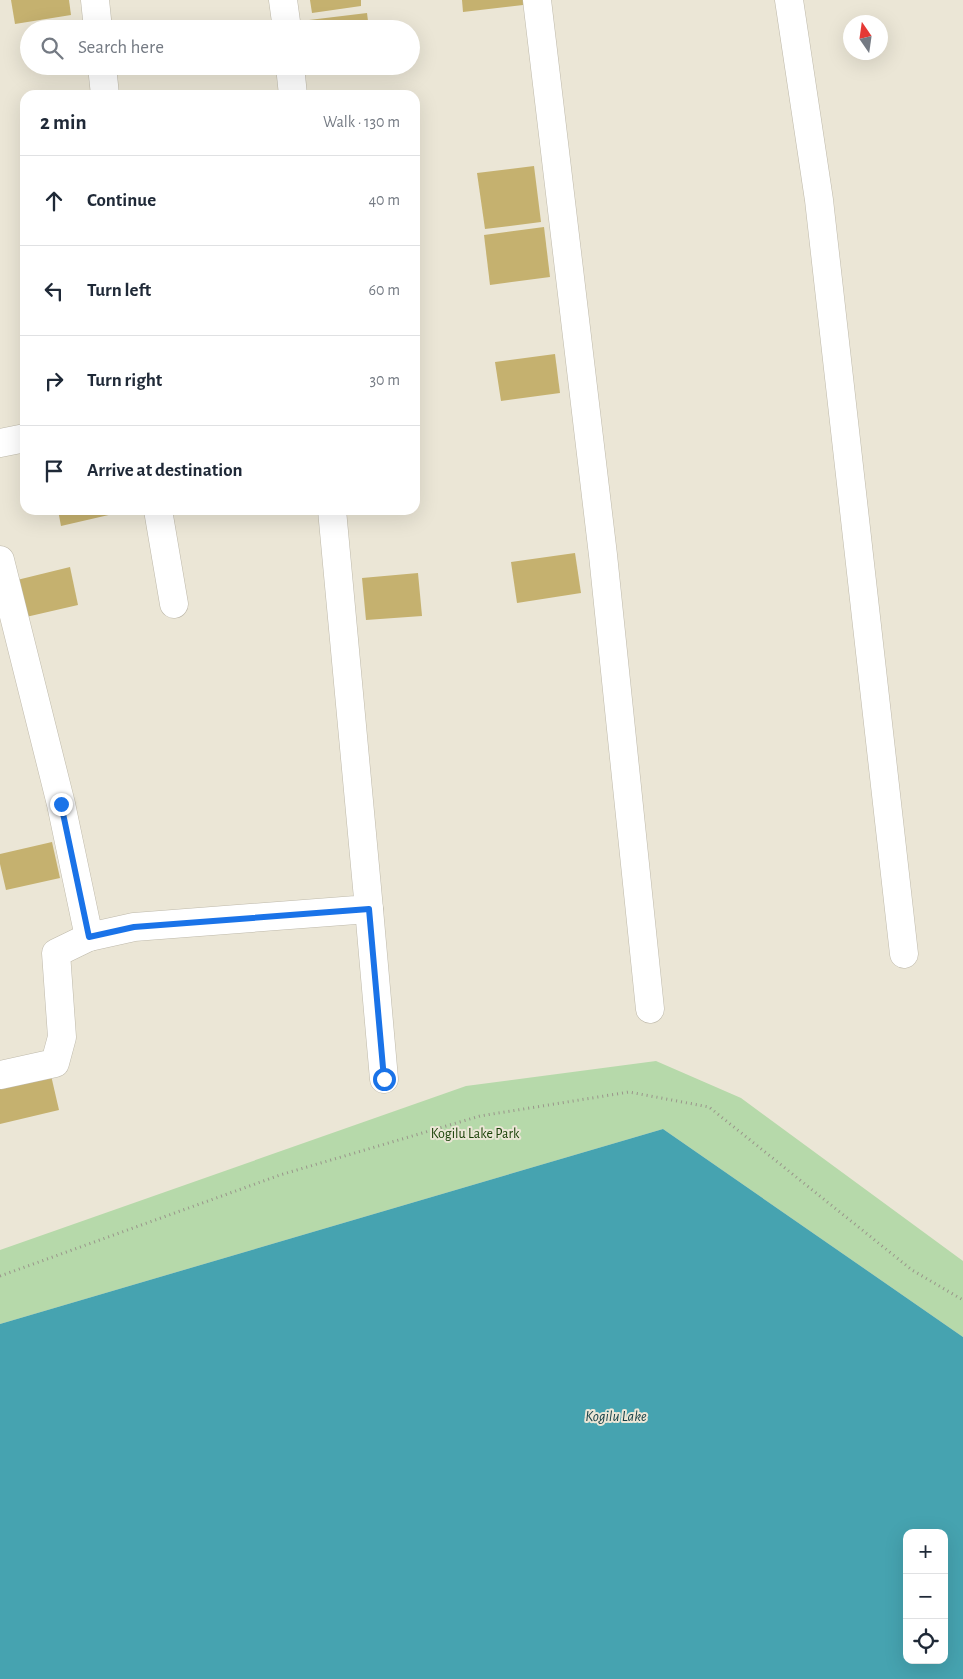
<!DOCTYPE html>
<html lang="en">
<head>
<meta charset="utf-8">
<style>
	:root { --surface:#fff; --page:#f2f2f3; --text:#1f2937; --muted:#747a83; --line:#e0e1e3 }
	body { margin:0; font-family:"Alegreya Sans",sans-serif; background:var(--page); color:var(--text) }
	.controls { position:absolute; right:15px; bottom:15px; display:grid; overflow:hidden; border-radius:10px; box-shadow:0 5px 20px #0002 }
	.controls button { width:45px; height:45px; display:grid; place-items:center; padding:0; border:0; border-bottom:1px solid var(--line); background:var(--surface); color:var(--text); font:25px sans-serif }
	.compass { position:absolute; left:843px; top:15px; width:45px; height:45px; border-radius:50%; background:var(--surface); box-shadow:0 5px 20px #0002; rotate:347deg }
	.stop { position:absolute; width:15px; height:15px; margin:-11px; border:4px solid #1a73e8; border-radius:50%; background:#fff }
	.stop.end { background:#1a73e8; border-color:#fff; box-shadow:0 1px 5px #0008 }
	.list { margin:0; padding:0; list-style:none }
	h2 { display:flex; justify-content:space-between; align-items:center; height:65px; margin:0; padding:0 20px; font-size:21px }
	h2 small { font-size:16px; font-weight:400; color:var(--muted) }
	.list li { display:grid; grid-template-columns:32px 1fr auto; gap:15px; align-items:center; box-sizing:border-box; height:90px; padding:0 20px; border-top:1px solid var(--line) }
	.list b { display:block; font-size:19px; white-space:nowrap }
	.list em { font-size:16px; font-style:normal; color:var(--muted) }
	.icon { flex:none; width:28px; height:28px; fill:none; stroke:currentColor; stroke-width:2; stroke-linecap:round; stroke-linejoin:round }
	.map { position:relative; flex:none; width:963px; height:1679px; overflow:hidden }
	.search { position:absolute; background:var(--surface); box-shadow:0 5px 20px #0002; left:20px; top:20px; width:400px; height:55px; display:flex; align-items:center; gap:12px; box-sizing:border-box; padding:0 18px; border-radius:28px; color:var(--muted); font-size:19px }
	.panel { position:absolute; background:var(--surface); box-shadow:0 5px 20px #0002; left:20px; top:90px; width:400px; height:425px; border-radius:15px }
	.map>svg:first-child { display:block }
	.green { fill:#b6d9aa }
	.water { fill:#46a3b0; fill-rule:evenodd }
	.building { fill:#c5b16f }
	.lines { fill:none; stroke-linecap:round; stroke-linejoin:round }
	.minor-casing { stroke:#beb9aa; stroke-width:29 }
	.path { stroke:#99958a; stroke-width:3; stroke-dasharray:1 4; stroke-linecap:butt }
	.minor { stroke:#fff; stroke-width:28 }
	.route { stroke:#1a73e8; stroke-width:6 }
	.labels { text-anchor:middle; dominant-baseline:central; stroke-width:4; stroke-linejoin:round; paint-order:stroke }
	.park-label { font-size:14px; fill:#1a4108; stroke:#ebe6d6 }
	.water-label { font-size:15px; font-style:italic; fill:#123d44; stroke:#ebe6d6 }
</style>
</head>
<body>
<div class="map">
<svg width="963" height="1679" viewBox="0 0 963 1679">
	<rect width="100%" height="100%" fill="#ebe6d6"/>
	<polygon class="green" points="656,1061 741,1098 963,1261 963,1337 663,1129 0,1324 0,1250 466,1086"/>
	<path class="water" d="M663,1129L963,1337V1679H0V1324ZM907,1533H944V1660H907Z"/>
	<g class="building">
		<polygon points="11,0 69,0 71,15 15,24"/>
		<polygon points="310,0 361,0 361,6 312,13"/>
		<polygon points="462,0 523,0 523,5 463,12"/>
		<polygon points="367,13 369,29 310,29 309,20"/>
		<polygon points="534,166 541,222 485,229 477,173"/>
		<polygon points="544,227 550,277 490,285 484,235"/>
		<polygon points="555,354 560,393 501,401 495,362"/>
		<polygon points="58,510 126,510 126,511 61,526"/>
		<polygon points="575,553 581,593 517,603 511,562"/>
		<polygon points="70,567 78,605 26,617 17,580"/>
		<polygon points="418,573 422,616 366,620 362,578"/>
		<polygon points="52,842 60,878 6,890 0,864 0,854"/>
		<polygon points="50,1071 59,1110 0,1124 0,1082"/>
	</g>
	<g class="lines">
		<g class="minor-casing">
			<g id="minor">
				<polyline points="95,0 98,29"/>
				<polyline points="283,0 287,29"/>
				<polyline points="537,0 603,555 650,1009"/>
				<polyline points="789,0 819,200 904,954"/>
				<polyline points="102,66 105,95"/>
				<polyline points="290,66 293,95"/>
				<polyline points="0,443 25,438"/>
				<polyline points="158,510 174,604"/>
				<polyline points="0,560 61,804 89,937"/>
				<polyline points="369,909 384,1079"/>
				<polyline points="0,1075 55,1063 62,1037 56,953 89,937 134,927 369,909 332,510"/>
			</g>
		</g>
		<polyline class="path" points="0,1276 280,1175 480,1116 629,1092 709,1107 912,1270 963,1300"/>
		<use href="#minor" class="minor"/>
	</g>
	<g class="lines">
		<polyline class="route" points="61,804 89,937 134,927 369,909 384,1079"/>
	</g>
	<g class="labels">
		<g class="park-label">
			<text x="475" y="1134">Kogilu Lake Park</text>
		</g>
		<g class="water-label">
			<text x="616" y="1416">Kogilu Lake</text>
		</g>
	</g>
</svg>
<div class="controls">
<button>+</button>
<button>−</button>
<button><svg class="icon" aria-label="locate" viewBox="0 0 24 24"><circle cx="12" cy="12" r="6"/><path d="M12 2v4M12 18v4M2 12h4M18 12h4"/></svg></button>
</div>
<svg class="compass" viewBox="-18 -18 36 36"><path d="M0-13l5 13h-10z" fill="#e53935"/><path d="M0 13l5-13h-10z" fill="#747a83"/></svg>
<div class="stop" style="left:384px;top:1079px"></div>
<div class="stop end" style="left:61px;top:804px"></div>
<div class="search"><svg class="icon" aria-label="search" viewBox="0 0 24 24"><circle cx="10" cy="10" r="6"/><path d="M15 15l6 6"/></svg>Search here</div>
<section class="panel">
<h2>2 min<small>Walk · 130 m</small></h2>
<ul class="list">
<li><svg class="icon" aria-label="ahead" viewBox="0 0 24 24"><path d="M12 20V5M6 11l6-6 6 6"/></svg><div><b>Continue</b></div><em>40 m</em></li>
<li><svg class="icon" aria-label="left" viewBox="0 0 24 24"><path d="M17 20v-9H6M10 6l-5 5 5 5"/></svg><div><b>Turn left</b></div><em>60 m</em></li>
<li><svg class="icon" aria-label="right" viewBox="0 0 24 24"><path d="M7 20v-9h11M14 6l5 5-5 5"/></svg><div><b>Turn right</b></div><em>30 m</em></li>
<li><svg class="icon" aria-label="arrive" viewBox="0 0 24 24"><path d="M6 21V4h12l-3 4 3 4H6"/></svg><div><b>Arrive at destination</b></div></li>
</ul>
</section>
</div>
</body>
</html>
